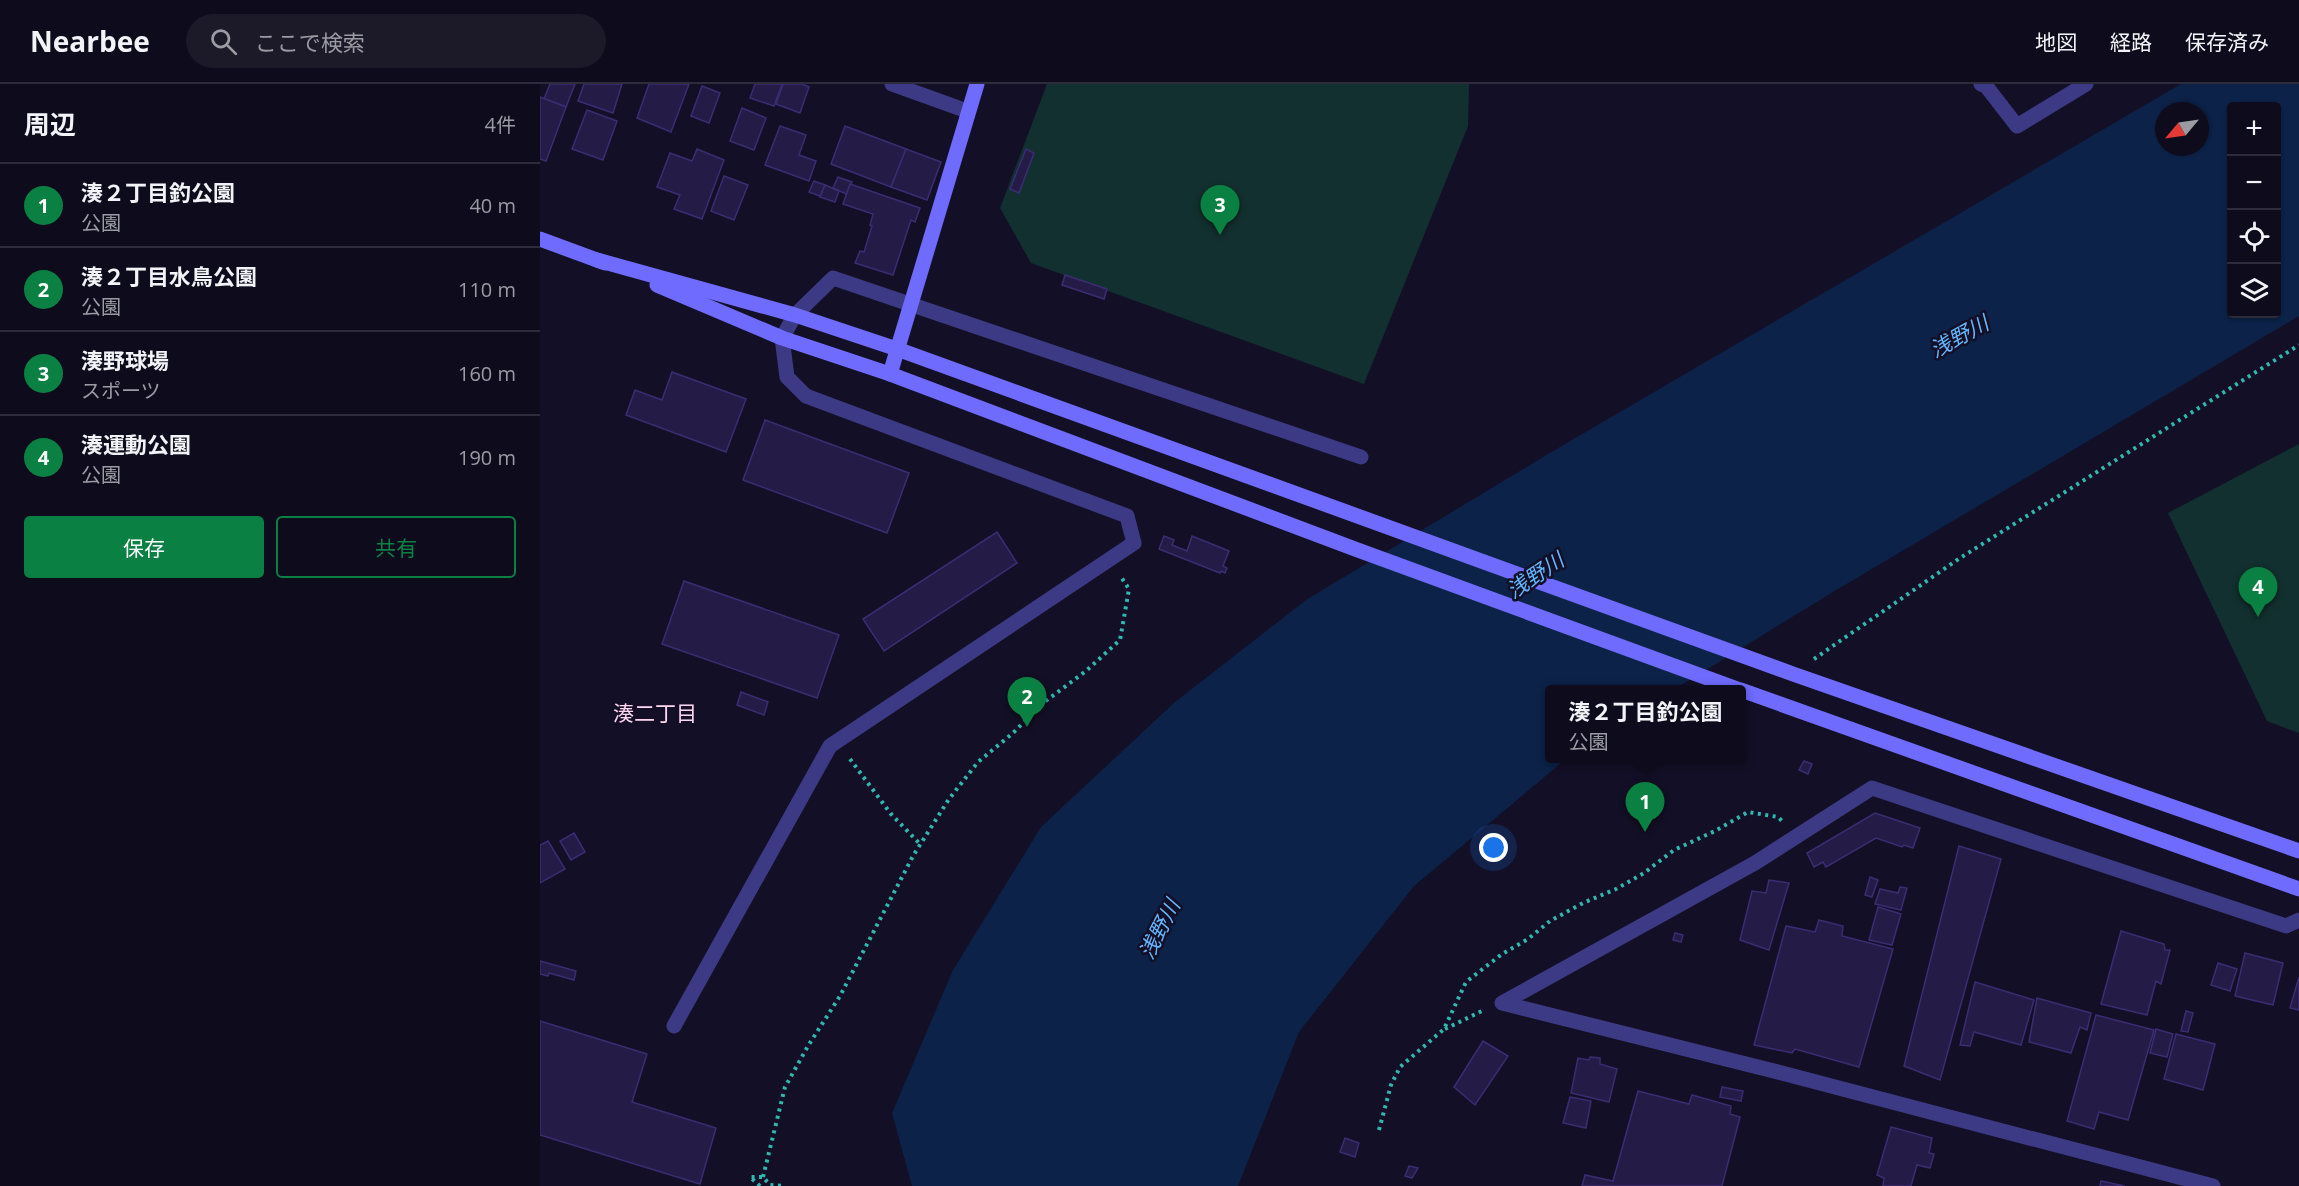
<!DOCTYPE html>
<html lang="ja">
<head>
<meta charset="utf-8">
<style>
	:root { --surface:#0e0b1c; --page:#1c1929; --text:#f1f3f6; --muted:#9b9ba3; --line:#2e2b3b; --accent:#0b8043 }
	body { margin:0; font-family:"Open Sans","Noto Sans JP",sans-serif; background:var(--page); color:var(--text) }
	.controls { position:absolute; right:18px; top:18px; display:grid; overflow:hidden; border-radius:6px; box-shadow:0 2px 4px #0004 }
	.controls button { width:54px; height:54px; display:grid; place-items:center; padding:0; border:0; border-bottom:2px solid var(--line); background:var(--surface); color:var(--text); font:30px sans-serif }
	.compass { position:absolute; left:1615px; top:18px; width:54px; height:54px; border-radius:50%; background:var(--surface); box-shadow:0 2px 4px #0004; rotate:241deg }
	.you { position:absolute; left:954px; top:764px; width:21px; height:21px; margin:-15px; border:4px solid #fff; border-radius:50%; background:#1a73e8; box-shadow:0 0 0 9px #1a73e833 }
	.badge { display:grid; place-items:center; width:39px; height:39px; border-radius:50%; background:var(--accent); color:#fff; font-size:20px; font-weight:700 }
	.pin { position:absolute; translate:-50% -50px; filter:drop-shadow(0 2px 3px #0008) }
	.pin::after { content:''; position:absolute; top:32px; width:21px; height:18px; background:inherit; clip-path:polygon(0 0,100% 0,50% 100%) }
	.popup { position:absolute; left:1005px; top:601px; width:201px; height:78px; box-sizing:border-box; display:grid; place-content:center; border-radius:6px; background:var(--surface); filter:drop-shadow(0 2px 4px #0005); font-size:20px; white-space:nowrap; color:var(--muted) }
	.popup b { font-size:22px; color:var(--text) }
	.popup::after { content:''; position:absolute; left:50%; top:100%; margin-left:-12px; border:12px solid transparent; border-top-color:var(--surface) }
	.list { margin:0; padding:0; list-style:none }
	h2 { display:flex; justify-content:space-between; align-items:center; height:78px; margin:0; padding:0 24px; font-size:26px }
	h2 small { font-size:20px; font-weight:400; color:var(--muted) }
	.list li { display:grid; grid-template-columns:39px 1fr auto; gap:18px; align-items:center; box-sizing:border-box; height:84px; padding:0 24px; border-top:2px solid var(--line) }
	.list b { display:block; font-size:22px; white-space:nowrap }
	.list p { margin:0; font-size:20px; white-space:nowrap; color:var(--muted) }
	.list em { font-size:20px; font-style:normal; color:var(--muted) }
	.actions { display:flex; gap:12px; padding:18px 24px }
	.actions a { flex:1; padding:14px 0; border:2px solid var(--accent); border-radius:6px; text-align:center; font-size:21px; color:var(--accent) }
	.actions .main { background:var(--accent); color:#fff }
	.icon { flex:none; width:33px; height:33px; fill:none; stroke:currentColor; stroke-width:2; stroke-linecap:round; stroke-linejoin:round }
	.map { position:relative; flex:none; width:1759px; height:1102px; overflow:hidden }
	header { display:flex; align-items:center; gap:36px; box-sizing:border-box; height:84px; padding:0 30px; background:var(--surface); border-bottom:2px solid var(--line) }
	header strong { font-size:28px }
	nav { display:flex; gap:33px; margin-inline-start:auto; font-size:21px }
	.search { width:420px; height:54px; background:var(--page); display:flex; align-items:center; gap:15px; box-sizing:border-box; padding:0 21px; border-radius:33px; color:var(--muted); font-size:22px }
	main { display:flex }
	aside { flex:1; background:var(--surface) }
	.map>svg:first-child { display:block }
	.green { fill:#12302f }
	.water { fill:#0c2248; fill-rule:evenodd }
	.building { fill:#241b47; stroke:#3b2d73; stroke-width:1.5 }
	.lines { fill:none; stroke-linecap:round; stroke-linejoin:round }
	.path { stroke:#2fb8b0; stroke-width:4; stroke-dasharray:3 4.5; stroke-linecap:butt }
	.street { stroke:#3d3a85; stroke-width:15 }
	.secondary { stroke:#6f6bff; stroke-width:15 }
	.labels { text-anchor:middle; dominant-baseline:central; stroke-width:5; stroke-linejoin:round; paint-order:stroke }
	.water-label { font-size:21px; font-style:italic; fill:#62b6ff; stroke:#130f26 }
	.neighbourhood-label { font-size:21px; fill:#ffd6f0; stroke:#130f26 }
</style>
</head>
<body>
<header>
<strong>Nearbee</strong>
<div class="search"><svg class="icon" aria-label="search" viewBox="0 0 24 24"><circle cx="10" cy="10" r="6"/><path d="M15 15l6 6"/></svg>ここで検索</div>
<nav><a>地図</a><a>経路</a><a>保存済み</a></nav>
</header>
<main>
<aside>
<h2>周辺<small>4件</small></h2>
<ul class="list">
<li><span class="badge">1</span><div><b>湊２丁目釣公園</b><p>公園</p></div><em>40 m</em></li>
<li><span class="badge">2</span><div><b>湊２丁目水鳥公園</b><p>公園</p></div><em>110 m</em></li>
<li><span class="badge">3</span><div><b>湊野球場</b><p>スポーツ</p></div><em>160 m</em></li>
<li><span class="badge">4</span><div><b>湊運動公園</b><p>公園</p></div><em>190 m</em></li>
</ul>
<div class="actions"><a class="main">保存</a><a>共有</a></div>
</aside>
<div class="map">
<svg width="1759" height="1102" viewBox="0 0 1759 1102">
	<rect width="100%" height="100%" fill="#130f26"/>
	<g class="green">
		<polygon points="507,0 929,0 928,42 824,300 491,179 460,124"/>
		<polygon points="1759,360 1759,649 1727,637 1628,429"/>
	</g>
	<path class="water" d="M1641,0H1759V232L1293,508L1135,605L1009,606V674L1026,675L874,802L759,948L698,1102H372L352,1029L413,886L501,743L635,618L766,516L1008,370ZM1692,22H1736V230H1692ZM1624,27H1660V63H1624Z"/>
	<g class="building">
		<polygon points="10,0 35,0 26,23 4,15"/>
		<polygon points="44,0 82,0 73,29 38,17"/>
		<polygon points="109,0 149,0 131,48 97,34"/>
		<polygon points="215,0 242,0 234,22 210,14"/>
		<polygon points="243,0 262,0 269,3 260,29 236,20"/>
		<polygon points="162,2 180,9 169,39 151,32"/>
		<polygon points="0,13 26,23 6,77 0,75"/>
		<polygon points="202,24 226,34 214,66 190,57"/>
		<polygon points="47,26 77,37 63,76 32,65"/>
		<polygon points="240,42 266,51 259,71 276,77 269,97 225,81"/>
		<polygon points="305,42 366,65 351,103 291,80"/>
		<polygon points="157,65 184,76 162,135 134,125 140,111 117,103 130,69 152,77"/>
		<polygon points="366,65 401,78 387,116 351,103"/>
		<polygon points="486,65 494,69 479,109 470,105"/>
		<polygon points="184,92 208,101 194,136 171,127"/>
		<polygon points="298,93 312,98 306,110 293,104"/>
		<polygon points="274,97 285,101 280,112 269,108"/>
		<polygon points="310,100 380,124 375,138 371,136 353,191 315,179 320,167 324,168 332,142 330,141 333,130 303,120"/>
		<polygon points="285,101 299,107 295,118 280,113"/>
		<polygon points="525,191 567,205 564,215 522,201"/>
		<polygon points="132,288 206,315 186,368 86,331 95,306 122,316"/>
		<polygon points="225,336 369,389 347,449 203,396"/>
		<polygon points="457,448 477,479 344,567 323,535"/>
		<polygon points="624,452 634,456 632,461 647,467 652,452 689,467 683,482 687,484 685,489 681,487 680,489 619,465"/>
		<polygon points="144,497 299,551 277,614 122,560"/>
		<polygon points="201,608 228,618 224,631 197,621"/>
		<polygon points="1264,677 1272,680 1268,690 1259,686"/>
		<polygon points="1335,729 1380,744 1373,764 1364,761 1362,763 1336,754 1286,783 1283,778 1274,783 1267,769"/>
		<polygon points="34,749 45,768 31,776 20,757"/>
		<polygon points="8,757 25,785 0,799 0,761"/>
		<polygon points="1419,762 1461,775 1400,996 1364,982"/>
		<polygon points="1330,793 1338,796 1332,813 1325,811"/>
		<polygon points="1229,796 1249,799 1229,866 1200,856 1212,807 1226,809"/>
		<polygon points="1360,803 1367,804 1361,826 1335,820 1340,805 1358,809"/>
		<polygon points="1338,823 1361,830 1352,861 1329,856"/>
		<polygon points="1279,836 1303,842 1302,852 1353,865 1319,983 1255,965 1252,969 1214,961 1246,842 1275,848"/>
		<polygon points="1581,847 1624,860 1625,866 1630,866 1621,900 1616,897 1607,931 1561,920"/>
		<polygon points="1135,849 1143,851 1141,858 1133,856"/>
		<polygon points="1705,869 1743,879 1733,921 1695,912"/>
		<polygon points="0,877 36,887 34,896 9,889 8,892 0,890"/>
		<polygon points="1678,879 1697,885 1690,907 1671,901"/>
		<polygon points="1759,893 1759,926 1750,924"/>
		<polygon points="1435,898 1494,916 1481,961 1434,948 1430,962 1420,961"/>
		<polygon points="1497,914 1551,929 1547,946 1540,943 1531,969 1489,958"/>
		<polygon points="1646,927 1653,929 1648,948 1641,947"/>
		<polygon points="1556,931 1614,946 1588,1036 1559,1028 1554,1045 1527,1037"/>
		<polygon points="0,937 107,970 92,1018 176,1044 160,1100 0,1051"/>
		<polygon points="1616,945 1633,950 1627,973 1610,969"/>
		<polygon points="1636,950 1675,960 1663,1006 1624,995"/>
		<polygon points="943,957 968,972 935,1021 914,1003"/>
		<polygon points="1050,973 1060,974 1060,980 1077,985 1069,1018 1031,1009 1038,974 1049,976"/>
		<polygon points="1182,1003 1203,1007 1201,1017 1180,1013"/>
		<polygon points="1098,1007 1149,1020 1152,1011 1191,1022 1190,1030 1200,1033 1182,1102 1042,1102 1045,1091 1073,1097"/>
		<polygon points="1030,1013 1051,1017 1046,1044 1023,1039"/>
		<polygon points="1351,1043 1392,1054 1389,1069 1394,1070 1390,1084 1377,1081 1371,1102 1343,1102 1344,1094 1337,1091"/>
		<polygon points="805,1054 819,1059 815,1073 800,1068"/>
		<polygon points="869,1082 878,1084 872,1094 865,1092"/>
		<polygon points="1561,1097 1585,1102 1560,1102"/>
	</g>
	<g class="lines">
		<g class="path">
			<polyline points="1274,575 1420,474 1759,261"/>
			<polyline points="310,675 351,730 381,761"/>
			<polyline points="905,945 944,926"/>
			<polyline points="839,1046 851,1001 860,983 904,945 926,898 962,870 988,855 1010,837 1043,819 1076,805 1104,789 1134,766 1175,747 1208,728 1238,733 1242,737"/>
			<polyline points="223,1093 245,1003 268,962 300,912 373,772 409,715 438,678 473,649 503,619 546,587 580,556 589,505 581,493"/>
			<polyline points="220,1102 210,1093 223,1093 230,1101 243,1102"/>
		</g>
		<g class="street">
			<polyline points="352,0 427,27"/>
			<polyline points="1441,0 1446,2 1477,42 1546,0"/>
			<polyline points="134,942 290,662 594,459 587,432 266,312 247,293 242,254 255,231 293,194 821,373"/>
			<polyline points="1673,1102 1230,986 962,919 1215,779 1332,704 1746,842 1759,836"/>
		</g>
		<g class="secondary">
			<polyline points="0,155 65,179"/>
			<polyline points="57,176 255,231 357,265 1253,590 1759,767"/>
			<polyline points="117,201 242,254 350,290 815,465 1200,606"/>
			<polyline points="350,290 437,0"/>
			<polyline points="1201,606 1759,805"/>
		</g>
	</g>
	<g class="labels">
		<g class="water-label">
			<text transform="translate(1419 252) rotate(-29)">浅野川</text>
			<text transform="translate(995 491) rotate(-34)">浅野川</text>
			<text transform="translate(619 845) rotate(-63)">浅野川</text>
		</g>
		<g class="neighbourhood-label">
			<text x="115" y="629">湊二丁目</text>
		</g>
	</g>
</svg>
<div class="controls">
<button>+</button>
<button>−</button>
<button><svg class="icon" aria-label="locate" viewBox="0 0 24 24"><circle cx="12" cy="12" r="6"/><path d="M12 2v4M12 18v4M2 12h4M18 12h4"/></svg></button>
<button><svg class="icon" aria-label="layers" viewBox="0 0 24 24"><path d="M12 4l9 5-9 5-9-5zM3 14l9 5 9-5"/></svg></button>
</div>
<svg class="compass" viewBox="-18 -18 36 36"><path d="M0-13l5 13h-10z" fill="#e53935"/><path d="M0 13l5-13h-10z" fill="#9b9ba3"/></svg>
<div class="you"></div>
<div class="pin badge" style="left:1105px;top:748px">1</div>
<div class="popup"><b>湊２丁目釣公園</b>公園</div>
<div class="pin badge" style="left:487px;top:643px">2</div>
<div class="pin badge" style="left:680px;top:151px">3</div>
<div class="pin badge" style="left:1718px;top:533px">4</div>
</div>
</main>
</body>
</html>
